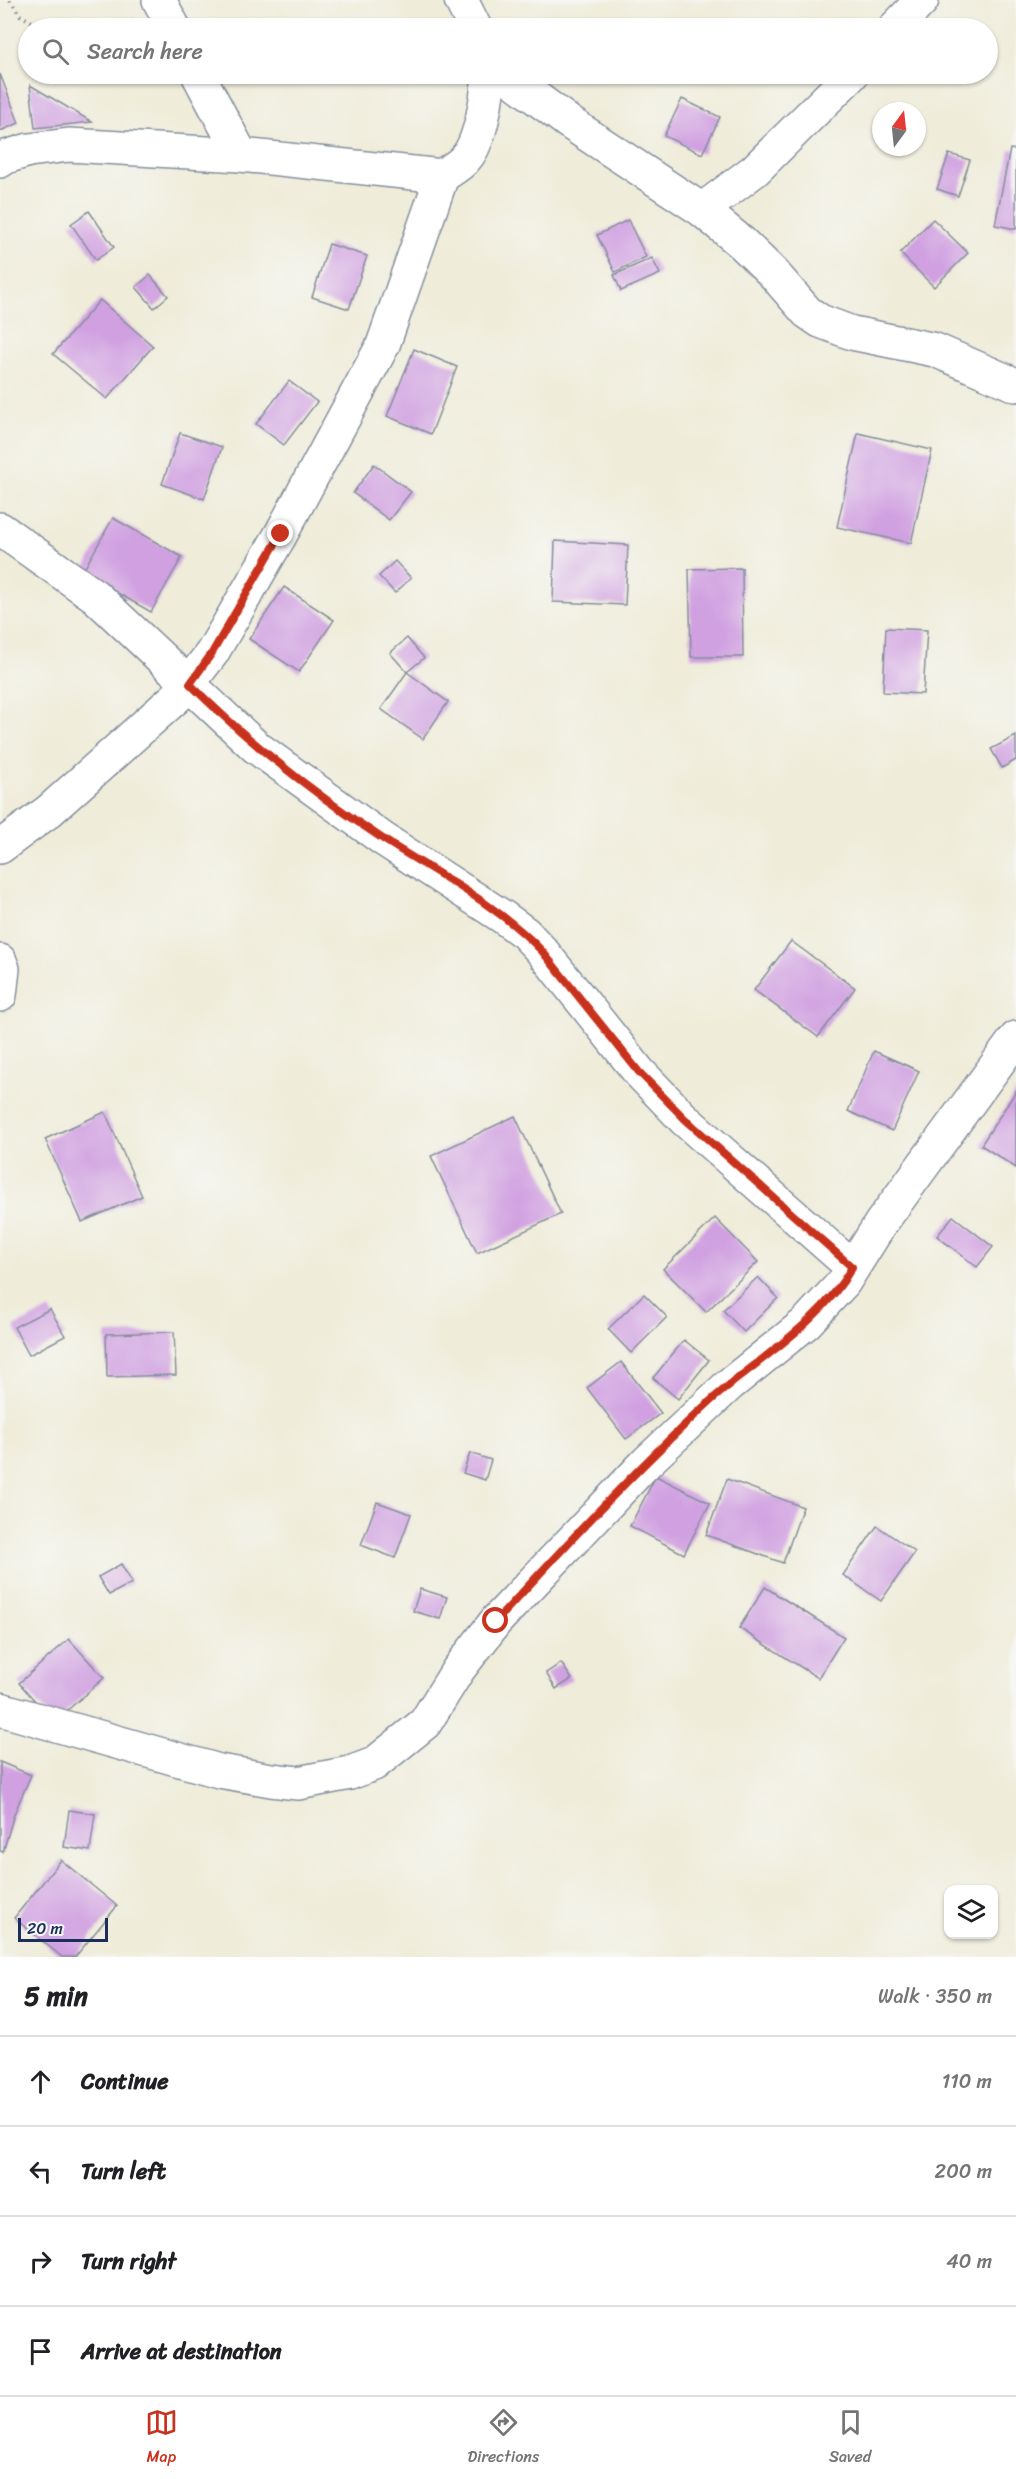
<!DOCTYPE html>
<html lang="en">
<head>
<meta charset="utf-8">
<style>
	:root { --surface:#fff; --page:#f2f2f2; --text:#202124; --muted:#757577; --line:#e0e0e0; --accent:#c8321e }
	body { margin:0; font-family:Sriracha,sans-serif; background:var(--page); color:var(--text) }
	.controls { position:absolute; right:18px; bottom:18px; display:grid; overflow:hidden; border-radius:12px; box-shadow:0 2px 4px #0004 }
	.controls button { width:54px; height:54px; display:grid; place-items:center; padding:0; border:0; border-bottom:2px solid var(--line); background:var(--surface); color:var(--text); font:30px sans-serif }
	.compass { position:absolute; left:872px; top:102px; width:54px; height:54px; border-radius:50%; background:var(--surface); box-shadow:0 2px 4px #0004; rotate:15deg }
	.scale { position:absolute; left:18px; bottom:15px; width:90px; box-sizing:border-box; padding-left:6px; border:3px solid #1b2f5e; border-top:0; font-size:16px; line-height:21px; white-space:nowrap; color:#1b2f5e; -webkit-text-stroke:4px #f6f6f2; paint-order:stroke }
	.stop { position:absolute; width:18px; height:18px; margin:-14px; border:4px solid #c8321e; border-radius:50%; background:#fff }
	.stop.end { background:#c8321e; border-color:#fff; box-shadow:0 2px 6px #0008 }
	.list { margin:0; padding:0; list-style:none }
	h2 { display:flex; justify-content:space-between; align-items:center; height:78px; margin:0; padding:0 24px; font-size:26px }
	h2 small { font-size:20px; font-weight:400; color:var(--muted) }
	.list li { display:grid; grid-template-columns:39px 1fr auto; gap:18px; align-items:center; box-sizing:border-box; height:90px; padding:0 24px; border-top:2px solid var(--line) }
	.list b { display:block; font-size:22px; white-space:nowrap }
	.list em { font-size:20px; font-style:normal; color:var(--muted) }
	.icon { flex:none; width:33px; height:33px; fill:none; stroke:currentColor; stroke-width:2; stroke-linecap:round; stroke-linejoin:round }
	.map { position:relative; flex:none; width:1016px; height:1957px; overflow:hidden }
	.search { position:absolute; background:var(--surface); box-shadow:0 2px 4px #0004; left:18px; right:18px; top:18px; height:66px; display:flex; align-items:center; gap:15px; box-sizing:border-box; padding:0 21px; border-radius:33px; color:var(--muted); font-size:22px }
	.sheet { height:438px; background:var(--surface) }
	nav { display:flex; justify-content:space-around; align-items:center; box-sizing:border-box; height:84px; border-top:2px solid var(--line); background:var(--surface); font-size:16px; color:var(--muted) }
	nav a { display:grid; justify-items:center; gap:3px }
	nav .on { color:var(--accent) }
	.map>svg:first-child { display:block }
	.building { fill:#d0a0e1 }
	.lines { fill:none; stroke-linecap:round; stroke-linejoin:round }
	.minor-casing { stroke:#858e9c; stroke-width:36 }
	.path { stroke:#858e9c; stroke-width:4; stroke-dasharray:1.5 4.5; stroke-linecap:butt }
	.minor { stroke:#fff; stroke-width:33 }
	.route { stroke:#c8321e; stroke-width:8 }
</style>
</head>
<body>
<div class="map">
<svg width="1016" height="1957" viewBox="0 0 1016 1957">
	<rect width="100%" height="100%" fill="#f6f6f2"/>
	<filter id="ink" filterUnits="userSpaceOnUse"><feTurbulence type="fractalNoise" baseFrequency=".0167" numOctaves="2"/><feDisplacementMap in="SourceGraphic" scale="12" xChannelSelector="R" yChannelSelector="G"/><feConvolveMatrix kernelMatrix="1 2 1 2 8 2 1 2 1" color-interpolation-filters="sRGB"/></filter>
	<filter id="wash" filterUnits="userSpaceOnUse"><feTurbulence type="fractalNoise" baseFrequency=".008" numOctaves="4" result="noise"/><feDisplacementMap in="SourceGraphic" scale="24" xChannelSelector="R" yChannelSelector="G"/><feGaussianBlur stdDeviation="1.35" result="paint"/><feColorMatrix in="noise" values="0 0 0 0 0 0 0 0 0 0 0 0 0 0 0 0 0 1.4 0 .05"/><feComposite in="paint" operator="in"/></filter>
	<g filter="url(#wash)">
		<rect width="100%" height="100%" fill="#efecd9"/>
		<g id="blocks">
			<g class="building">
				<polygon points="0,74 19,123 0,131"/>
				<polygon points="30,85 92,122 35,128"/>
				<polygon points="682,99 720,117 702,154 664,136"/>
				<polygon points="1010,149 1016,150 1016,229 995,225"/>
				<polygon points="949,154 970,160 958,196 937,189"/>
				<polygon points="89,211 114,247 96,260 71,224"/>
				<polygon points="933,219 968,253 934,287 900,253"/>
				<polygon points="628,220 646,257 615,272 597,235"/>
				<polygon points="329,244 367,256 349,309 312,297"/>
				<polygon points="652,258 660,274 621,291 614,275"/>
				<polygon points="150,275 168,296 154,308 136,287"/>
				<polygon points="100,300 153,346 107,399 53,354"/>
				<polygon points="414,349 457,367 431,434 387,416"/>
				<polygon points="289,381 317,402 284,445 256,424"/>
				<polygon points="180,433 222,447 204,499 162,484"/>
				<polygon points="858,433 932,450 911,543 837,527"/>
				<polygon points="374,464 411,492 389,520 353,493"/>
				<polygon points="113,518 182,557 151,612 82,573"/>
				<polygon points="555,541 628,545 625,605 553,602"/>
				<polygon points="395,561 411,578 395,593 379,576"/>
				<polygon points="742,568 743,657 691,657 689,569"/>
				<polygon points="284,587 334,620 299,672 249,639"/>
				<polygon points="886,628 927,630 923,694 883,692"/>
				<polygon points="407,638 424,658 407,672 390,653"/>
				<polygon points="407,672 448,702 423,739 381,709"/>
				<polygon points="1016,736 1016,760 1002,768 991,749"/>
				<polygon points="791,941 855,988 818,1037 754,990"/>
				<polygon points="874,1051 919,1071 892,1131 848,1111"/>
				<polygon points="1016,1091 1016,1168 981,1145"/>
				<polygon points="105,1112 142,1196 82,1222 45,1139"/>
				<polygon points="515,1116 561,1214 477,1253 431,1156"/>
				<polygon points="953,1216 993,1247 977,1267 937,1236"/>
				<polygon points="715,1218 758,1262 706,1312 663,1269"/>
				<polygon points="758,1277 778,1298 744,1332 723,1310"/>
				<polygon points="644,1294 667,1317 631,1353 608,1329"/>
				<polygon points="50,1309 65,1336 29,1355 14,1327"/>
				<polygon points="174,1332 176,1375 107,1377 106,1334"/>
				<polygon points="684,1340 709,1360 678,1399 653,1378"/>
				<polygon points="621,1362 661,1413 626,1439 587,1388"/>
				<polygon points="470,1453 491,1460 485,1480 463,1473"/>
				<polygon points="656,1476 710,1503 684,1554 630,1526"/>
				<polygon points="727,1479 803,1507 783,1563 706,1535"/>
				<polygon points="377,1502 411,1514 395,1558 361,1545"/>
				<polygon points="877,1526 915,1552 881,1601 843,1575"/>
				<polygon points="121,1564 132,1583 109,1595 98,1577"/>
				<polygon points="765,1587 844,1637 818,1678 739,1628"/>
				<polygon points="420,1589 447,1597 440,1619 413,1611"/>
				<polygon points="69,1639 104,1678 54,1722 19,1683"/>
				<polygon points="561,1663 572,1679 556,1689 546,1673"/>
				<polygon points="0,1762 31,1775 14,1814 3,1852 0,1851"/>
				<polygon points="69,1810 95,1814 90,1851 64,1847"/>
				<polygon points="61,1860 117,1906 75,1957 62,1957 14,1918"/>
			</g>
		</g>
	</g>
	<g filter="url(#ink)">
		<use href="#blocks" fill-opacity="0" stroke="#858e9c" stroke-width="1.5"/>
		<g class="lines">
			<g class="minor-casing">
				<g id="minor">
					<polyline points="159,0 174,28"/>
					<polyline points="461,0 475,28"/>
					<polyline points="895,28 922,0"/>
					<polyline points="198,74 241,155"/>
					<polyline points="504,74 570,123 702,210 742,243 774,274 807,312 820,321 852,333 935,350 1016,385"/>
					<path d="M0,161L6,157L29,150L69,145L241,155L442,176C449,171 459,166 465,159C481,142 487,97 489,74"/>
					<polyline points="702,210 755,170 852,74"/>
					<polyline points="0,529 95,596 256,747 383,839 503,917 525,933 542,951 639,1072 685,1120 852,1267"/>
					<polyline points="0,847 49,811 182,692 212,653 281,534 383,345 442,176"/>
					<polyline points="0,961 3,969 0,995"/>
					<polyline points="0,1709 219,1771 271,1780 298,1783 350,1773 374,1764 425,1723 458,1670 496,1621 647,1462 729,1385 806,1323 844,1282 881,1223 1016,1038"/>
				</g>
			</g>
			<polyline class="path" points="10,0 20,15 37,25 135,21"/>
			<use href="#minor" class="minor"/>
		</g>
	</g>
	<g class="lines" filter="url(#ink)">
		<path class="route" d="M281,534L212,653L190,684C249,743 316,795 386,841C439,875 498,905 542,951L639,1072L685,1119L852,1267C820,1325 755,1360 707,1404C633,1472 564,1547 496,1621"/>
	</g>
</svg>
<div class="controls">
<button><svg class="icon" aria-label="layers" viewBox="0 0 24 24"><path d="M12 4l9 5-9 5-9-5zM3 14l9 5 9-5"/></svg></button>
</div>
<svg class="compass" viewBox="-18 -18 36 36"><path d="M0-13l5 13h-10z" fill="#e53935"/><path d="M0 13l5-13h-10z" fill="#757577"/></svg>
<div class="scale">20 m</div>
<div class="stop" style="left:496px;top:1621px"></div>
<div class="stop end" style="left:281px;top:534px"></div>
<div class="search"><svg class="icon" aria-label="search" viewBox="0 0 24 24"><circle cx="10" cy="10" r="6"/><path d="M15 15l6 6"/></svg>Search here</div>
</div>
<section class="sheet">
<h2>5 min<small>Walk · 350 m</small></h2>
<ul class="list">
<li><svg class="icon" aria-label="ahead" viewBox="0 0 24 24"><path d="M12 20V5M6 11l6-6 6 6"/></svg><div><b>Continue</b></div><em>110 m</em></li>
<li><svg class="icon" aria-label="left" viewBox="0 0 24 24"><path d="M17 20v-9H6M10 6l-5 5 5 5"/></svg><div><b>Turn left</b></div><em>200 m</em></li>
<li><svg class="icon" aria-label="right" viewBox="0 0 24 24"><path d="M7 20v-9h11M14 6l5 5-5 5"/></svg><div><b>Turn right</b></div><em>40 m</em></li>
<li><svg class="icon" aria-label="arrive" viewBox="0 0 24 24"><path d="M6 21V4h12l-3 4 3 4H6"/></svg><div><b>Arrive at destination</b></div></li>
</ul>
</section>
<nav>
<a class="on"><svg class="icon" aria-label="map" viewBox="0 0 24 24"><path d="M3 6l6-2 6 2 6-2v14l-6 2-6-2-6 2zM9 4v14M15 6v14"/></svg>Map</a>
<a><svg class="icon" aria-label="directions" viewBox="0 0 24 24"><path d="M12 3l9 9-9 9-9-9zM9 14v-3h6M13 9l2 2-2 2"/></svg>Directions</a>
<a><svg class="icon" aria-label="saved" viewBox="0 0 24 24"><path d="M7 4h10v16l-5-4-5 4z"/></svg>Saved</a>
</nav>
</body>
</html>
